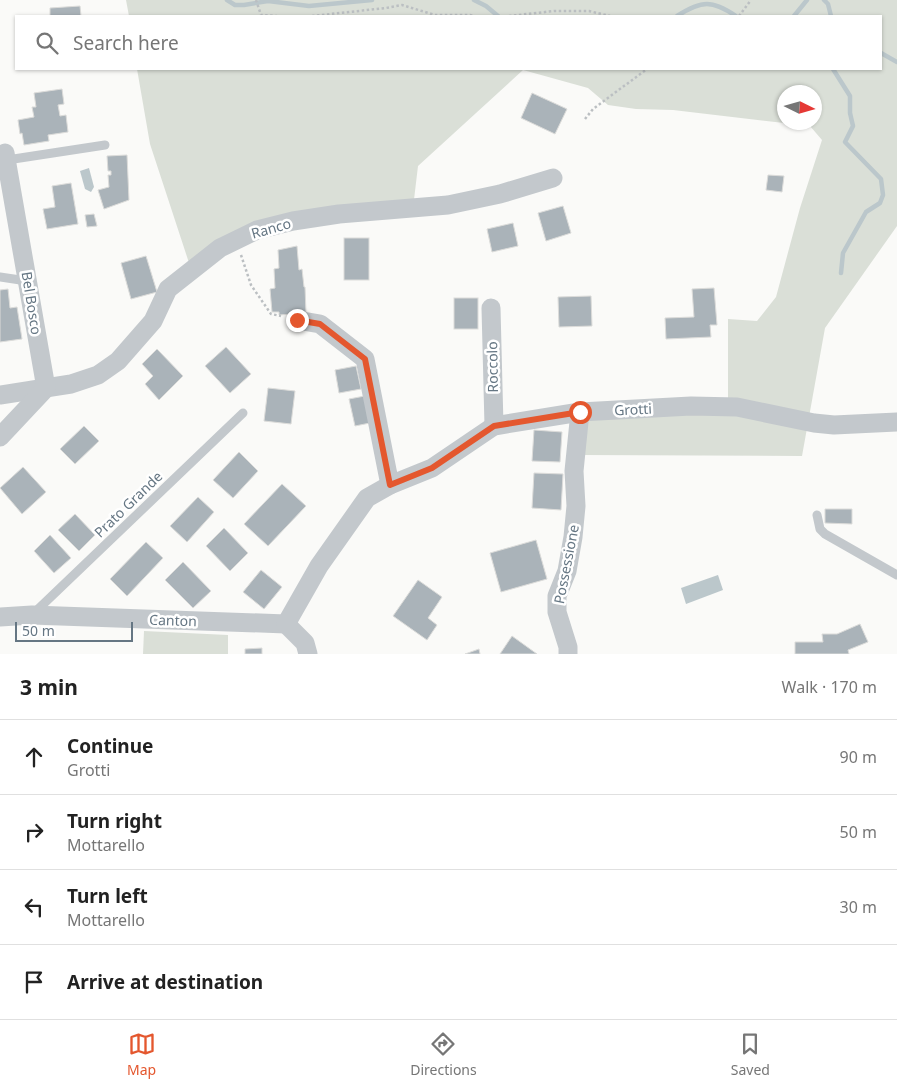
<!DOCTYPE html>
<html lang="en">
<head>
<meta charset="utf-8">
<style>
	:root { --surface:#fff; --page:#f2f2f2; --text:#222; --muted:#767676; --line:#e0e0e0; --accent:#e4572e }
	body { margin:0; font-family:"Noto Sans",sans-serif; background:var(--page); color:var(--text) }
	.compass { position:absolute; left:777px; top:85px; width:45px; height:45px; border-radius:50%; background:var(--surface); box-shadow:0 1px 4px #0004; rotate:95deg }
	.scale { position:absolute; left:15px; bottom:12px; width:118px; box-sizing:border-box; padding-left:5px; border:2px solid #657683; border-top:0; font-size:14px; line-height:18px; white-space:nowrap; color:#657683; -webkit-text-stroke:4px #fff; paint-order:stroke }
	.stop { position:absolute; width:15px; height:15px; margin:-11px; border:4px solid #e4572e; border-radius:50%; background:#fff }
	.stop.end { background:#e4572e; border-color:#fff; box-shadow:0 1px 5px #0008 }
	.list { margin:0; padding:0; list-style:none }
	h2 { display:flex; justify-content:space-between; align-items:center; height:65px; margin:0; padding:0 20px; font-size:21px }
	h2 small { font-size:16px; font-weight:400; color:var(--muted) }
	.list li { display:grid; grid-template-columns:32px 1fr auto; gap:15px; align-items:center; box-sizing:border-box; height:75px; padding:0 20px; border-top:1px solid var(--line) }
	.list b { display:block; font-size:19px; white-space:nowrap }
	.list p { margin:0; font-size:16px; white-space:nowrap; color:var(--muted) }
	.list em { font-size:16px; font-style:normal; color:var(--muted) }
	.icon { flex:none; width:28px; height:28px; fill:none; stroke:currentColor; stroke-width:2; stroke-linecap:round; stroke-linejoin:round }
	.map { position:relative; flex:none; width:897px; height:654px; overflow:hidden }
	.search { position:absolute; background:var(--surface); box-shadow:0 1px 4px #0004; left:15px; right:15px; top:15px; height:55px; display:flex; align-items:center; gap:12px; box-sizing:border-box; padding:0 18px; border-radius:0px; color:var(--muted); font-size:19px }
	.sheet { height:365px; background:var(--surface) }
	nav { display:flex; justify-content:space-around; align-items:center; box-sizing:border-box; height:70px; border-top:1px solid var(--line); background:var(--surface); font-size:14px; color:var(--muted) }
	nav a { display:grid; justify-items:center; gap:2px }
	nav .on { color:var(--accent) }
	.map>svg:first-child { display:block }
	.green { fill:#dadfd7; fill-rule:evenodd }
	.water { fill:#bbc7cb }
	.lines { fill:none; stroke-linecap:round; stroke-linejoin:round }
	.stream { stroke:#bbc7cb; stroke-width:4.5 }
	.building { fill:#aab3b9; stroke:#dcdcda }
	.path { stroke:#bbbfc2; stroke-width:2.5; stroke-dasharray:2.5 2.5; stroke-linecap:butt }
	.lane { stroke:#c3c8cc; stroke-width:9 }
	.street { stroke:#c3c8cc; stroke-width:19 }
	.route { stroke:#e4572e; stroke-width:6 }
	.labels { text-anchor:middle; dominant-baseline:central; stroke-width:5; stroke-linejoin:round; paint-order:stroke }
	.street-label { font-size:14px; fill:#657683; stroke:#fff }
</style>
</head>
<body>
<div class="map">
<svg width="897" height="654" viewBox="0 0 897 654">
	<rect width="100%" height="100%" fill="#fafaf8"/>
	<g class="green">
		<path d="M126,0H897V226L825,328L802,456L580,455L578,413L728,403V319L757,321L776,297L800,208L822,140L810,126L673,110L636,109L608,105L588,88L523,70L418,166L413,208L293,221L191,269L150,144L137,69H881V16H129ZM784,92H814V122H784Z"/>
		<polygon points="144,631 228,635 228,654 143,654"/>
	</g>
	<g class="water">
		<polygon points="89,168 94,187 91,192 85,189 80,171"/>
		<polygon points="718,575 723,590 686,604 681,588"/>
	</g>
	<g class="lines">
		<g class="stream">
			<polyline points="227,0 235,5 244,5 268,1 309,6 372,0"/>
			<polyline points="474,0 486,6 498,16"/>
			<polyline points="824,0 828,4 831,16"/>
			<path d="M677,16C702,0 712,0 736,16"/>
			<polyline points="794,16 807,0"/>
			<polyline points="881,53 897,62"/>
			<polyline points="833,69 850,96 850,113 853,126 845,142 881,179 883,195 880,203 866,212 843,253 841,273"/>
		</g>
	</g>
	<g class="building">
		<polygon points="80,6 81,16 50,16 50,8"/>
		<polygon points="62,89 64,104 58,105 60,116 66,115 68,132 48,135 49,141 24,145 22,133 20,134 18,120 34,117 32,107 36,107 34,93"/>
		<polygon points="532,93 567,109 555,134 521,118"/>
		<polygon points="127,155 129,200 104,209 98,190 109,187 108,175 111,175 111,171 108,171 107,156"/>
		<polygon points="768,175 784,176 782,192 766,190"/>
		<polygon points="71,183 78,224 47,229 43,209 55,207 52,186"/>
		<polygon points="563,206 571,233 546,241 538,213"/>
		<polygon points="94,214 97,226 87,227 85,215"/>
		<polygon points="513,223 518,246 492,252 487,229"/>
		<rect x="344" y="238" width="25" height="42"/>
		<polygon points="297,246 299,270 302,269 304,287 305,287 306,313 279,315 279,312 272,312 270,289 275,288 274,269 279,268 278,250"/>
		<polygon points="146,256 157,292 131,299 121,263"/>
		<polygon points="714,288 717,325 710,325 711,337 666,339 665,318 694,317 692,289"/>
		<polygon points="8,289 10,308 17,307 22,339 0,342 0,290"/>
		<polygon points="591,296 592,326 559,327 558,297"/>
		<rect x="454" y="298" width="24" height="31"/>
		<polygon points="226,347 251,374 230,393 205,366"/>
		<polygon points="157,349 183,376 159,400 145,384 153,376 142,364"/>
		<polygon points="356,366 361,389 339,393 335,370"/>
		<polygon points="268,388 295,391 291,424 264,421"/>
		<polygon points="370,395 375,422 355,426 349,399"/>
		<polygon points="84,426 99,441 75,464 60,449"/>
		<polygon points="534,430 562,432 560,462 532,461"/>
		<polygon points="239,452 258,471 233,498 213,480"/>
		<polygon points="23,467 46,492 22,514 0,488"/>
		<polygon points="534,473 563,474 561,510 532,508"/>
		<polygon points="282,484 306,506 268,546 244,524"/>
		<polygon points="198,497 214,512 187,542 170,526"/>
		<polygon points="825,509 852,509 852,524 825,523"/>
		<polygon points="75,514 95,535 79,551 58,530"/>
		<polygon points="224,528 248,553 230,571 206,546"/>
		<polygon points="50,535 71,558 54,573 34,551"/>
		<polygon points="536,540 547,579 501,592 490,553"/>
		<polygon points="146,542 163,558 127,596 110,579"/>
		<polygon points="183,562 211,591 193,608 165,580"/>
		<polygon points="261,570 282,587 264,609 243,592"/>
		<polygon points="418,580 442,597 428,618 437,625 427,640 393,616"/>
		<polygon points="860,624 868,642 848,650 849,654 795,654 795,642 823,642 822,634 837,634"/>
		<polygon points="512,636 537,654 500,654"/>
		<polygon points="262,648 262,654 245,654 245,649"/>
		<polygon points="479,649 480,654 465,654"/>
	</g>
	<g class="lines">
		<g class="path">
			<polyline points="256,0 261,15 277,16"/>
			<polyline points="312,16 386,8 402,5 435,15 470,15 473,16"/>
			<polyline points="509,16 554,11 589,11 610,16"/>
			<polyline points="739,16 751,0"/>
			<polyline points="585,119 593,109 647,69"/>
			<polyline points="241,255 251,285 271,314 281,316"/>
		</g>
		<g class="lane">
			<polyline points="7,160 105,145"/>
			<polyline points="0,277 27,281"/>
			<polyline points="817,515 820,529 825,534 897,575"/>
			<polyline points="34,613 243,413"/>
		</g>
		<g class="street">
			<polyline points="491,308 494,426"/>
			<polyline points="297,320 320,324 365,359 390,485"/>
			<polyline points="0,395 71,384 98,375 118,361 153,321 168,289 220,248 257,230 293,221 339,214 448,205 500,194 553,178"/>
			<polyline points="0,437 46,388 5,153"/>
			<polyline points="0,617 32,615 286,624"/>
			<polyline points="308,654 305,643 286,624 319,566 367,498 390,485 432,468 494,426 580,412 691,406 737,407 814,423 834,425 897,422"/>
			<polyline points="568,654 568,647 557,612 557,596 567,571 573,537 576,506 574,471 580,412"/>
		</g>
	</g>
	<g class="lines">
		<polyline class="route" points="297,320 320,324 365,359 390,485 432,468 494,426 580,412"/>
	</g>
	<g class="labels">
		<g class="street-label">
			<text transform="translate(271 228) rotate(-16)">Ranco</text>
			<text transform="translate(32 303) rotate(81)">Bel Bosco</text>
			<text transform="translate(492 367) rotate(-91)">Roccolo</text>
			<text transform="translate(633 409) rotate(-3)">Grotti</text>
			<text transform="translate(128 504) rotate(-44)">Prato Grande</text>
			<text transform="translate(566 564) rotate(-79)">Possessione</text>
			<text transform="translate(173 620) rotate(2)">Canton</text>
		</g>
	</g>
</svg>
<svg class="compass" viewBox="-18 -18 36 36"><path d="M0-13l5 13h-10z" fill="#e53935"/><path d="M0 13l5-13h-10z" fill="#767676"/></svg>
<div class="scale">50 m</div>
<div class="stop" style="left:580px;top:412px"></div>
<div class="stop end" style="left:297px;top:320px"></div>
<div class="search"><svg class="icon" aria-label="search" viewBox="0 0 24 24"><circle cx="10" cy="10" r="6"/><path d="M15 15l6 6"/></svg>Search here</div>
</div>
<section class="sheet">
<h2>3 min<small>Walk · 170 m</small></h2>
<ul class="list">
<li><svg class="icon" aria-label="ahead" viewBox="0 0 24 24"><path d="M12 20V5M6 11l6-6 6 6"/></svg><div><b>Continue</b><p>Grotti</p></div><em>90 m</em></li>
<li><svg class="icon" aria-label="right" viewBox="0 0 24 24"><path d="M7 20v-9h11M14 6l5 5-5 5"/></svg><div><b>Turn right</b><p>Mottarello</p></div><em>50 m</em></li>
<li><svg class="icon" aria-label="left" viewBox="0 0 24 24"><path d="M17 20v-9H6M10 6l-5 5 5 5"/></svg><div><b>Turn left</b><p>Mottarello</p></div><em>30 m</em></li>
<li><svg class="icon" aria-label="arrive" viewBox="0 0 24 24"><path d="M6 21V4h12l-3 4 3 4H6"/></svg><div><b>Arrive at destination</b></div></li>
</ul>
</section>
<nav>
<a class="on"><svg class="icon" aria-label="map" viewBox="0 0 24 24"><path d="M3 6l6-2 6 2 6-2v14l-6 2-6-2-6 2zM9 4v14M15 6v14"/></svg>Map</a>
<a><svg class="icon" aria-label="directions" viewBox="0 0 24 24"><path d="M12 3l9 9-9 9-9-9zM9 14v-3h6M13 9l2 2-2 2"/></svg>Directions</a>
<a><svg class="icon" aria-label="saved" viewBox="0 0 24 24"><path d="M7 4h10v16l-5-4-5 4z"/></svg>Saved</a>
</nav>
</body>
</html>
